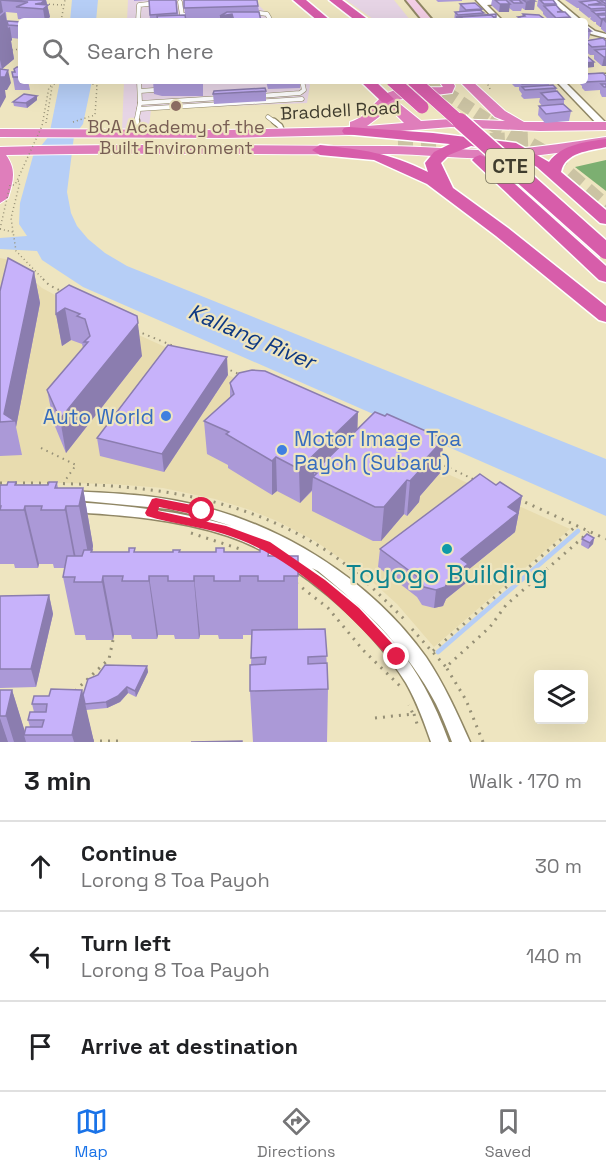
<!DOCTYPE html>
<html lang="en">
<head>
<meta charset="utf-8">
<style>
	:root { --surface:#fff; --page:#f2f2f2; --text:#202124; --muted:#757577; --line:#e0e0e0; --accent:#1a73e8 }
	body { margin:0; font-family:"Space Grotesk",sans-serif; background:var(--page); color:var(--text) }
	.controls { position:absolute; right:18px; bottom:18px; display:grid; overflow:hidden; border-radius:6px; box-shadow:0 6px 24px #0002 }
	.controls button { width:54px; height:54px; display:grid; place-items:center; padding:0; border:0; border-bottom:2px solid var(--line); background:var(--surface); color:var(--text); font:30px sans-serif }
	.stop { position:absolute; width:18px; height:18px; margin:-14px; border:4px solid #e11d48; border-radius:50%; background:#fff }
	.stop.end { background:#e11d48; border-color:#fff; box-shadow:0 2px 6px #0008 }
	.list { margin:0; padding:0; list-style:none }
	h2 { display:flex; justify-content:space-between; align-items:center; height:78px; margin:0; padding:0 24px; font-size:26px }
	h2 small { font-size:20px; font-weight:400; color:var(--muted) }
	.list li { display:grid; grid-template-columns:39px 1fr auto; gap:18px; align-items:center; box-sizing:border-box; height:90px; padding:0 24px; border-top:2px solid var(--line) }
	.list b { display:block; font-size:22px; white-space:nowrap }
	.list p { margin:0; font-size:20px; white-space:nowrap; color:var(--muted) }
	.list em { font-size:20px; font-style:normal; color:var(--muted) }
	.icon { flex:none; width:33px; height:33px; fill:none; stroke:currentColor; stroke-width:2; stroke-linecap:round; stroke-linejoin:round }
	.map { position:relative; flex:none; width:606px; height:742px; overflow:hidden }
	.search { position:absolute; background:var(--surface); box-shadow:0 6px 24px #0002; left:18px; right:18px; top:18px; height:66px; display:flex; align-items:center; gap:15px; box-sizing:border-box; padding:0 21px; border-radius:6px; color:var(--muted); font-size:22px }
	.sheet { height:348px; background:var(--surface) }
	nav { display:flex; justify-content:space-around; align-items:center; box-sizing:border-box; height:84px; border-top:2px solid var(--line); background:var(--surface); font-size:16px; color:var(--muted) }
	nav a { display:grid; justify-items:center; gap:3px }
	nav .on { color:var(--accent) }
	.map>svg:first-child { display:block }
	.built { fill:#e8dcaf }
	.education { fill:#e6d4e5 }
	.forest { fill:#7caf71 }
	.water { fill:#b6cef6 }
	.lines { fill:none; stroke-linecap:round; stroke-linejoin:round }
	.stream { stroke:#b6cef6; stroke-width:4.5 }
	.trunk-tunnel { stroke:#cbc3a3; stroke-width:15; stroke-dasharray:15 8; stroke-linecap:butt }
	.motorway-tunnel-far1 { stroke:#cbc3a3; stroke-width:13; stroke-dasharray:13 6; stroke-linecap:butt }
	.motorway-tunnel { stroke:#cbc3a3; stroke-width:16; stroke-dasharray:16 8; stroke-linecap:butt }
	.service-far1-casing { stroke:#908765; stroke-width:5 }
	.service-casing { stroke:#908765; stroke-width:7 }
	.minor-casing { stroke:#908765; stroke-width:3 }
	.secondary-casing { stroke:#908765; stroke-width:4 }
	.trunk-casing { stroke:#fff; stroke-width:2 }
	.motorway-casing { stroke:#fff; stroke-width:3 }
	.path-far2 { stroke:#969076; stroke-width:1.5; stroke-dasharray:1 3; stroke-linecap:butt }
	.path-far1 { stroke:#969076; stroke-width:2; stroke-dasharray:1.5 4.5; stroke-linecap:butt }
	.path { stroke:#969076; stroke-width:3; stroke-dasharray:2 6; stroke-linecap:butt }
	.service-far1 { stroke:#fff; stroke-width:4 }
	.service { stroke:#fff; stroke-width:4.5 }
	.minor { fill:#fff; fill-rule:evenodd }
	.secondary { fill:#f3cee6; fill-rule:evenodd }
	.trunk { fill:#df7ebb; fill-rule:evenodd }
	.motorway { fill:#d75daa; fill-rule:evenodd }
	.motorway-bridge-far1-casing { stroke:#fff; stroke-width:14; stroke-linecap:butt }
	.motorway-bridge-casing { stroke:#fff; stroke-width:19; stroke-linecap:butt }
	.path-bridge { stroke:#969076; stroke-width:1.5; stroke-dasharray:1 3; stroke-linecap:butt }
	.motorway-bridge-far1 { stroke:#d75daa; stroke-width:13 }
	.motorway-bridge { stroke:#d75daa; stroke-width:16 }
	.wall { fill:#ab99d7 }
	.shaded-wall { fill:#8b7daf }
	.building { fill:#c7b2fa; stroke:#8b7daf; stroke-width:1.5 }
	.route { fill:#e11d48 }
	.education-dot { fill:#8d6e63; stroke:#eee5c0; stroke-width:2 }
	.shop-dot { fill:#3f7fe0; stroke:#eee5c0; stroke-width:2 }
	.culture-dot { fill:#0f9aa8; stroke:#eee5c0; stroke-width:2 }
	.labels { text-anchor:middle; dominant-baseline:central; stroke-width:4.5; stroke-linejoin:round; paint-order:stroke }
	.far-street-label { font-size:18px; fill:#403d2e; stroke:#eee5c0 }
	.far-education-label { font-size:18px; fill:#785e54; stroke:#eee5c0 }
	.shield { fill:#eee5c0; stroke:#746f5a; stroke-width:1.5 }
	.shield-label { font-size:20px; font-weight:bold; fill:#403d2e }
	.shop-label { font-size:21px; fill:#366cbe; stroke:#eee5c0; text-anchor:end }
	.water-label { font-size:22px; font-style:italic; fill:#0d3882; stroke:#eee5c0 }
	.near-culture-label { font-size:26px; fill:#0d838f; stroke:#eee5c0 }
</style>
</head>
<body>
<div class="map">
<svg width="606" height="742" viewBox="0 0 606 742">
	<rect width="100%" height="100%" fill="#eee5c0"/>
	<polygon class="built" points="0,258 10,260 42,288 83,310 570,529 434,647 397,604 366,576 315,541 277,521 250,510 215,499 163,488 112,484 0,482"/>
	<g class="education">
		<polygon points="128,0 254,0 274,21 127,21"/>
		<polygon points="346,0 394,0 411,21 376,21"/>
		<polygon points="124,81 308,81 310,85 307,103 151,109 149,128 122,130"/>
	</g>
	<polygon class="forest" points="606,160 606,191 575,167"/>
	<g class="water">
		<polygon points="72,0 98,0 96,21 70,21"/>
		<polygon points="60,81 92,81 83,124 74,136 67,192 71,213 77,226 88,239 105,253 127,266 606,459 606,516 83,287 42,260 37,251 0,249 0,238 27,236 19,224 20,203 33,156 49,136"/>
	</g>
	<g class="lines">
		<polyline class="stream" points="438,652 578,531"/>
		<polyline class="trunk-tunnel" points="398,144 531,139"/>
		<polyline class="motorway-tunnel-far1" points="429,81 492,123"/>
		<polyline class="motorway-tunnel" points="489,121 544,153 606,207"/>
		<g class="service-far1-casing">
			<g id="service-far1">
				<polyline points="180,2 182,15 185,15"/>
				<polyline points="252,12 267,14 271,21"/>
				<polyline points="138,21 139,5 157,3"/>
				<polyline points="140,91 154,90"/>
				<polyline points="260,96 300,93 304,90 302,81"/>
				<polyline points="140,103 220,98"/>
				<polyline points="139,109 302,99"/>
				<polyline points="268,117 276,123"/>
				<polyline points="136,123 140,103 139,81"/>
			</g>
		</g>
		<g class="service-casing">
			<g id="service">
				<polyline points="274,121 280,126 283,133"/>
				<polyline points="135,130 137,121"/>
			</g>
		</g>
		<g class="minor-casing">
			<g id="minor">
				<polygon points="476,0 523,0 520,2 487,5 503,21 496,21"/>
				<polygon points="550,0 557,0 582,21 575,21"/>
				<polygon points="585,24 595,31 606,34 606,38 591,34 585,30"/>
				<polygon points="606,74 606,78 585,79 585,75"/>
				<polygon points="556,81 564,81 606,123 606,128 601,128"/>
				<path d="M69,491C108,493 148,494 187,503C280,523 370,579 426,657C444,684 457,713 470,742H452C447,729 442,716 436,704C408,650 365,609 318,571L312,568C380,619 420,661 449,742H431C424,722 417,702 406,683C370,624 294,558 228,536C177,519 123,515 70,512L65,511L63,507L65,503L70,502C125,505 179,511 232,526L199,516L169,509L64,499L62,496L64,493Z"/>
			</g>
		</g>
		<g class="secondary-casing">
			<polygon id="secondary" points="406,0 415,0 433,21 423,21"/>
		</g>
		<g class="trunk-casing">
			<g id="trunk">
				<path d="M439,81H452L455,86L452,93L395,100L421,121L451,119L505,121L495,117L459,81H472L505,111L524,122H606V130L540,131L451,127L349,135L226,138L0,137V129L226,130L350,127V122C367,117 370,106 383,96C396,85 425,88 443,87ZM388,107L404,123L367,126L379,117Z"/>
				<path d="M606,137V145C571,151 537,157 502,158C464,160 426,154 388,154C261,155 133,152 6,155C17,170 13,182 8,198L0,203V147C129,143 258,146 388,146C426,146 464,151 502,150C537,148 571,142 606,137Z"/>
			</g>
		</g>
		<g class="motorway-casing">
			<g id="motorway">
				<polygon points="293,0 306,0 331,21 318,21"/>
				<polygon points="329,0 342,0 370,21 356,21"/>
				<polygon points="360,81 375,81 394,99 387,103 382,102"/>
				<path d="M349,127L433,133L516,143L549,162C562,144 586,142 606,139V147C589,151 565,152 561,172L606,210V224L600,223L537,167L512,152L471,146L449,155L441,163L453,188L508,228L606,306V322L599,320L496,236L427,184L374,160L320,155L312,150L320,145C364,150 387,152 428,172L425,163L434,152L450,144L344,134L342,131L344,128Z"/>
				<polygon points="480,155 485,157 606,266 606,282 599,280 475,163 472,160 475,157"/>
			</g>
		</g>
		<g class="path-far2">
			<polyline points="45,4 64,5"/>
			<polyline points="61,21 65,0"/>
			<polyline points="12,50 21,49"/>
			<polyline points="486,81 490,89"/>
			<polyline points="73,122 95,115 97,86 86,81"/>
			<polyline points="46,123 53,81"/>
			<polyline points="18,181 20,182 11,218 16,251 44,280"/>
			<polyline points="0,229 13,232"/>
		</g>
		<g class="path-far1">
			<polyline points="43,279 49,285 63,292"/>
			<polyline points="137,331 176,347"/>
			<polyline points="225,368 239,374"/>
			<polyline points="41,448 76,465 64,482"/>
			<polyline points="439,463 475,480"/>
		</g>
		<g class="path">
			<polyline points="0,483 9,483"/>
			<path d="M15,483C120,483 227,489 319,546C352,566 378,593 405,620"/>
			<polyline points="518,499 606,539"/>
			<polyline points="191,533 243,550"/>
			<polyline points="296,583 328,608 363,650 400,686"/>
			<polyline points="412,629 446,667"/>
			<polyline points="433,651 575,527"/>
			<polyline points="75,691 109,659 113,640"/>
			<polyline points="414,714 418,727"/>
			<polyline points="375,718 413,714 409,705"/>
			<polyline points="92,741 119,741"/>
			<polyline points="483,742 466,700 446,667 490,627 506,605 589,532"/>
		</g>
		<use href="#service-far1" class="service-far1"/>
		<use href="#service" class="service"/>
		<use href="#minor" class="minor"/>
		<use href="#secondary" class="secondary"/>
		<use href="#trunk" class="trunk"/>
		<use href="#motorway" class="motorway"/>
		<g class="motorway-bridge-far1-casing">
			<g id="motorway-bridge-far1">
				<polyline points="393,81 422,107"/>
				<polyline points="414,81 461,123"/>
			</g>
		</g>
		<g class="motorway-bridge-casing">
			<polyline id="motorway-bridge" points="460,121 606,251"/>
		</g>
		<polyline class="path-bridge" points="0,229 10,185 15,185 42,126 49,87 58,82 68,81"/>
		<use href="#motorway-bridge-far1" class="motorway-bridge-far1"/>
		<use href="#motorway-bridge" class="motorway-bridge"/>
	</g>
	<g class="wall">
		<polygon points="0,0 46,0 50,17 45,21 18,19 17,13 6,12 7,21 21,22 21,39 12,38 12,40 11,41 14,59 2,69 0,69"/>
		<polygon points="134,0 176,0 178,15 185,15 184,0 258,6 261,21 150,21 149,0 134,1"/>
		<polygon points="436,0 462,0 462,1 438,2"/>
		<polygon points="492,0 533,0 535,1 534,10 525,10 522,8 521,11 513,11 509,8 509,12 499,12 491,5"/>
		<polygon points="538,0 553,0 556,4 556,5 561,11 561,12 570,17 569,21 550,21 543,14 543,12 537,6"/>
		<polygon points="565,0 606,0 606,33 601,29 601,27 600,27 596,24 596,22 594,22 590,19 591,17 589,18 579,10 579,8 577,8"/>
		<polygon points="460,4 482,9 482,12 484,13 483,15 496,14 496,19 498,21 454,21 455,12 459,12"/>
		<polygon points="523,14 546,20 546,21 517,21 518,17 522,16"/>
		<polygon points="585,26 591,31 589,39 585,39"/>
		<polygon points="585,41 606,41 606,66 602,66 594,59 594,55 590,55 585,51"/>
		<polygon points="21,67 21,81 28,81 30,90 15,90 12,72 15,72"/>
		<polygon points="606,76 606,97 602,97 600,93 600,90 585,91 582,88 582,86 579,83 580,81 585,81"/>
		<polygon points="153,81 203,81 203,96 162,96 154,94"/>
		<polygon points="266,81 300,81 300,88 268,89"/>
		<polygon points="509,81 547,81 549,83 549,85 556,88 556,91 564,99 564,104 571,111 569,121 545,123 538,115 539,106 542,106 539,102 540,98 524,99 521,96 522,94 519,90 519,87 515,87 512,84 512,83 511,83"/>
		<polygon points="266,91 266,101 214,104 213,94"/>
		<polygon points="37,96 37,100 27,108 14,106 13,102"/>
		<polygon points="34,272 40,303 16,427 22,455 0,456 0,291"/>
		<polygon points="56,294 142,356 66,453 54,424 47,390 83,348 82,344 71,340 62,346 56,314"/>
		<polygon points="228,375 164,472 100,456 97,438"/>
		<polygon points="230,383 358,429 440,473 420,496 419,502 407,516 404,514 381,541 373,541 312,511 312,491 300,503 277,491 272,495 228,468 228,465 207,454 204,421 230,397"/>
		<polygon points="57,482 58,488 83,488 93,546 92,552 225,552 269,556 298,556 298,629 325,629 328,689 327,742 253,742 250,691 251,665 252,635 243,635 243,639 219,639 218,635 200,635 199,639 175,639 174,635 158,635 157,639 132,639 131,635 114,635 113,640 86,640 85,635 75,635 63,577 65,568 54,568 53,564 39,564 38,568 15,568 14,564 0,564 0,485 48,485"/>
		<polygon points="496,485 522,496 515,532 468,570 466,583 446,599 443,606 434,608 422,605 417,597 378,567 380,549"/>
		<polygon points="594,538 593,544 588,549 581,545 582,539"/>
		<polygon points="49,595 53,614 36,687 0,688 0,596"/>
		<polygon points="147,666 148,672 136,697 128,693 120,702 107,708 86,710 94,742 0,742 0,690 12,690 25,733 30,727 28,720 34,712 32,704 49,696 82,690 83,695"/>
	</g>
	<g class="shaded-wall">
		<polygon points="1,0 3,12 0,14 0,1"/>
		<polygon points="46,0 50,17 45,21 43,9 35,4"/>
		<polygon points="535,1 534,10 525,10 526,2"/>
		<polygon points="500,4 510,4 509,12 499,12"/>
		<polygon points="5,12 8,28 10,27 12,40 11,41 14,59 2,69 0,60 0,16"/>
		<polygon points="232,14 233,21 220,21 220,16"/>
		<polygon points="606,18 606,23 603,20 601,27 600,27 601,19"/>
		<polygon points="604,57 606,57 606,66 602,66"/>
		<polygon points="594,62 594,67 585,68 585,63"/>
		<polygon points="8,70 11,83 7,90 5,90 6,97 0,108 0,77"/>
		<polygon points="37,96 37,100 27,108 26,103"/>
		<polygon points="34,272 40,303 16,427 15,421 4,414"/>
		<polygon points="65,308 71,340 62,346 56,314"/>
		<polygon points="137,316 142,356 66,453 60,419"/>
		<polygon points="227,357 228,375 164,472 162,454"/>
		<polygon points="358,412 357,446 317,473 314,472 314,478 313,477 312,490 300,503 299,469"/>
		<polygon points="444,439 440,473 420,496 419,502 407,516 410,481 419,466"/>
		<polygon points="276,457 277,491 272,495 272,461"/>
		<polygon points="407,480 404,514 381,541 384,507"/>
		<polygon points="83,488 93,546 92,552 98,582 90,564 79,506"/>
		<polygon points="522,496 515,532 468,570 466,583 446,599 443,606 434,608 436,590 461,559 508,507"/>
		<polygon points="25,506 39,564 38,568 24,510"/>
		<polygon points="66,506 77,564 76,568 65,510"/>
		<polygon points="594,538 593,544 588,549 590,543"/>
		<polygon points="103,576 114,635 113,640 102,582"/>
		<polygon points="149,576 158,635 157,639 149,581"/>
		<polygon points="194,576 200,635 199,639 194,581"/>
		<polygon points="49,595 53,614 36,687 31,669"/>
		<polygon points="147,666 148,672 136,697 135,691"/>
		<polygon points="127,687 128,693 120,702 107,708 106,702"/>
		<polygon points="12,690 26,735 24,735 26,742 14,742 6,716"/>
		<polygon points="82,690 94,742 74,742 72,735"/>
		<polygon points="0,718 8,742 0,742"/>
	</g>
	<g class="building">
		<polygon points="0,0 45,0 41,3 35,4 48,5 43,9 16,7 28,2"/>
		<polygon points="149,0 176,0 177,13 150,15"/>
		<polygon points="184,0 257,0 258,6 184,8"/>
		<polygon points="495,0 506,0 510,4 500,4"/>
		<polygon points="510,0 519,0 522,3 514,3"/>
		<polygon points="523,0 533,0 535,1 526,2"/>
		<polygon points="540,0 553,0 556,4 544,4"/>
		<polygon points="596,0 601,3 588,5 604,5 606,6 606,8 591,9 580,2"/>
		<polygon points="600,0 606,0 606,4"/>
		<polygon points="475,3 482,9 466,10 460,4"/>
		<polygon points="556,5 561,11 557,12 565,12 570,17 556,18 544,6"/>
		<polygon points="480,10 484,13 458,15 455,12"/>
		<polygon points="606,10 606,13 596,14 592,11"/>
		<polygon points="227,12 259,12 261,21 234,21 232,14 220,16"/>
		<polygon points="496,14 496,17 493,17 491,15 461,17 461,19 456,17"/>
		<polygon points="523,14 539,15 546,20 525,21 518,17 525,16"/>
		<polygon points="185,15 186,21 158,21 157,16"/>
		<polygon points="491,15 498,21 465,21 461,17"/>
		<polygon points="597,15 606,15 606,18 601,19"/>
		<polygon points="7,21 21,22 21,26 8,25"/>
		<polygon points="585,26 591,31 585,31"/>
		<polygon points="603,38 606,41 606,46 592,47 585,41"/>
		<polygon points="606,49 606,57 604,57 595,50"/>
		<polygon points="585,57 588,57 594,62 585,63"/>
		<polygon points="17,67 21,67 21,77 13,77 12,72 15,72 14,69"/>
		<polygon points="0,69 8,70 5,77 0,77"/>
		<polygon points="603,73 606,76 606,81 586,82 585,81 585,74"/>
		<polygon points="520,81 547,81 549,83 522,84"/>
		<polygon points="601,84 606,84 606,87 604,87"/>
		<polygon points="553,85 556,88 525,90 522,87"/>
		<polygon points="265,88 266,91 213,94 214,91"/>
		<polygon points="557,91 564,99 548,100 541,93"/>
		<polygon points="24,94 37,96 26,103 13,102"/>
		<polygon points="563,104 571,111 546,114 539,106"/>
		<polygon points="8,258 34,272 4,414 15,421 0,422 0,291"/>
		<polygon points="69,285 137,316 138,323 60,419 47,390 88,342 84,342 90,336 85,319 77,316 80,314 65,308 56,314 56,294"/>
		<polygon points="168,345 227,357 162,454 97,438"/>
		<polygon points="252,370 265,371 358,412 299,469 276,457 272,461 226,434 229,432 204,421 234,394 230,383 239,373"/>
		<polygon points="375,412 385,416 387,414 444,439 419,466 422,468 410,481 407,480 384,507 375,507 313,477 317,473 314,472"/>
		<polygon points="480,474 496,485 500,482 522,496 508,507 518,513 461,559 468,564 449,580 445,587 436,590 424,587 419,578 380,549"/>
		<polygon points="8,482 16,482 15,485 48,485 49,482 57,482 55,488 83,488 79,506 66,506 65,510 41,510 42,506 25,506 24,510 0,510 1,506 0,506 0,485 7,485"/>
		<polygon points="587,534 594,538 590,543 582,539"/>
		<polygon points="129,548 135,548 134,552 173,552 173,550 180,550 179,552 216,552 216,548 224,548 224,552 260,552 260,549 269,549 268,556 298,556 298,576 284,576 284,581 258,581 258,576 240,576 240,581 214,581 214,576 194,576 194,581 168,581 168,576 149,576 149,581 122,581 123,576 103,576 102,582 74,582 75,577 63,577 67,556 82,556 84,550 92,550 91,552 129,552"/>
		<polygon points="49,595 31,669 0,669 0,596"/>
		<polygon points="325,629 327,656 308,657 308,664 327,663 328,689 250,691 250,665 265,664 266,657 251,658 252,630"/>
		<polygon points="105,665 147,666 135,691 127,687 118,696 106,702 85,704 83,695 88,679 98,675"/>
		<polygon points="51,689 82,690 72,735 24,735 26,727 42,727 44,720 28,720 30,712 46,712 47,704 32,704 34,696 49,696"/>
		<polygon points="0,690 12,690 6,716 0,716"/>
		<polygon points="242,741 242,742 191,742"/>
	</g>
	<path class="route" d="M156,498L202,507L207,511L202,516L159,507L158,511L226,526L270,542L325,580L359,608L401,653L403,657L401,661H392C345,610 292,555 224,534C199,526 172,524 147,516L145,513L152,499Z"/>
	<circle class="education-dot" cx="176" cy="106" r="6"/>
	<g class="shop-dot">
		<circle cx="166" cy="416" r="6"/>
		<circle cx="282" cy="450" r="6"/>
	</g>
	<circle class="culture-dot" cx="447" cy="549" r="6"/>
	<g class="labels">
		<g class="far-street-label">
			<text transform="translate(340 110) rotate(-3)">Braddell Road</text>
		</g>
		<g class="far-education-label">
			<text x="176" y="126">BCA Academy of the<tspan x="176" dy="21">Built Environment</tspan></text>
		</g>
		<rect class="shield" x="486" y="149" width="48" height="34" rx="4.5"/>
		<g class="shield-label">
			<text x="510" y="166">CTE</text>
		</g>
		<g class="shop-label">
			<text x="154" y="416">Auto World</text>
			<text x="294" y="438" text-anchor="start">Motor Image Toa<tspan x="294" dy="24">Payoh (Subaru)</tspan></text>
		</g>
		<g class="water-label">
			<text transform="translate(252 336) rotate(23)">Kallang River</text>
		</g>
		<g class="near-culture-label">
			<text x="447" y="574">Toyogo Building</text>
		</g>
	</g>
</svg>
<div class="controls">
<button><svg class="icon" aria-label="layers" viewBox="0 0 24 24"><path d="M12 4l9 5-9 5-9-5zM3 14l9 5 9-5"/></svg></button>
</div>
<div class="stop" style="left:202px;top:511px"></div>
<div class="stop end" style="left:397px;top:657px"></div>
<div class="search"><svg class="icon" aria-label="search" viewBox="0 0 24 24"><circle cx="10" cy="10" r="6"/><path d="M15 15l6 6"/></svg>Search here</div>
</div>
<section class="sheet">
<h2>3 min<small>Walk · 170 m</small></h2>
<ul class="list">
<li><svg class="icon" aria-label="ahead" viewBox="0 0 24 24"><path d="M12 20V5M6 11l6-6 6 6"/></svg><div><b>Continue</b><p>Lorong 8 Toa Payoh</p></div><em>30 m</em></li>
<li><svg class="icon" aria-label="left" viewBox="0 0 24 24"><path d="M17 20v-9H6M10 6l-5 5 5 5"/></svg><div><b>Turn left</b><p>Lorong 8 Toa Payoh</p></div><em>140 m</em></li>
<li><svg class="icon" aria-label="arrive" viewBox="0 0 24 24"><path d="M6 21V4h12l-3 4 3 4H6"/></svg><div><b>Arrive at destination</b></div></li>
</ul>
</section>
<nav>
<a class="on"><svg class="icon" aria-label="map" viewBox="0 0 24 24"><path d="M3 6l6-2 6 2 6-2v14l-6 2-6-2-6 2zM9 4v14M15 6v14"/></svg>Map</a>
<a><svg class="icon" aria-label="directions" viewBox="0 0 24 24"><path d="M12 3l9 9-9 9-9-9zM9 14v-3h6M13 9l2 2-2 2"/></svg>Directions</a>
<a><svg class="icon" aria-label="saved" viewBox="0 0 24 24"><path d="M7 4h10v16l-5-4-5 4z"/></svg>Saved</a>
</nav>
</body>
</html>
